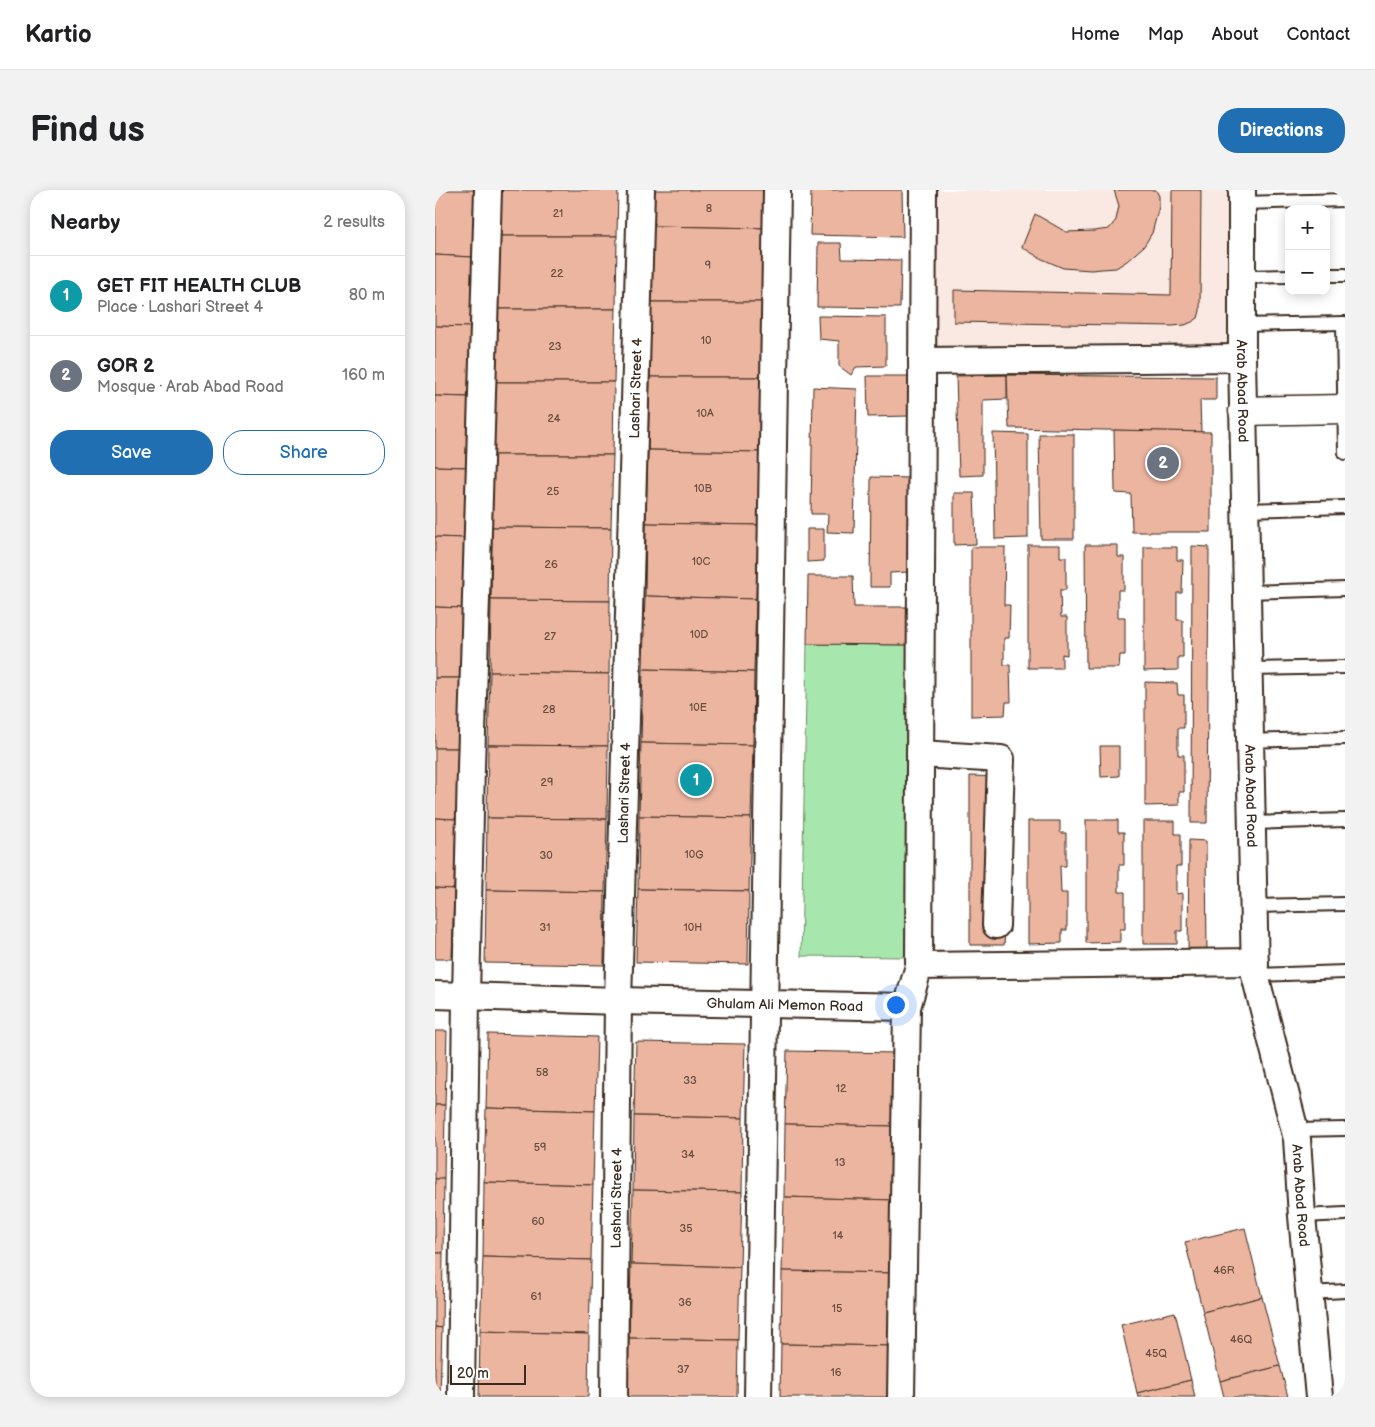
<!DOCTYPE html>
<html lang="en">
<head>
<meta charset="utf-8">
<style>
	:root { --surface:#fff; --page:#f2f2f2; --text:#202124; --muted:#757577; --line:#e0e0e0; --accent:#1f6fb2 }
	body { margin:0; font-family:"Balsamiq Sans",sans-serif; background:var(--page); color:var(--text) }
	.controls { position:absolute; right:15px; top:15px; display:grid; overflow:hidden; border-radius:10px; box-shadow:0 2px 12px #0003 }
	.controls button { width:45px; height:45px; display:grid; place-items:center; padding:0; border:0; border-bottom:1px solid var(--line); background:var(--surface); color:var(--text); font:25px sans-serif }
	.scale { position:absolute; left:15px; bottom:12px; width:76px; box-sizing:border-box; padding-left:5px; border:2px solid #3b2a1e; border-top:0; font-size:14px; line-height:18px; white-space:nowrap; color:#3b2a1e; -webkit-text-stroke:4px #fff; paint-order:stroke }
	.you { position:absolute; left:460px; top:814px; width:18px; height:18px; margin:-12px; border:4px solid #fff; border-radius:50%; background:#1a73e8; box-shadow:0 0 0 8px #1a73e833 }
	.badge { display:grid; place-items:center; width:32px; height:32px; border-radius:50%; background:var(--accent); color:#fff; font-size:16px; font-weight:700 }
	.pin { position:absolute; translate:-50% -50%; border:2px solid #fff; box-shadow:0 1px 5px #0006 }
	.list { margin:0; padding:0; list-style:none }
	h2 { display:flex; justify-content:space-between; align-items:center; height:65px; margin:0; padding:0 20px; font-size:21px }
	h2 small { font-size:16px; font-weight:400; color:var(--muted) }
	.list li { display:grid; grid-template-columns:32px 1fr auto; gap:15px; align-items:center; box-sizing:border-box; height:80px; padding:0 20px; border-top:1px solid var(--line) }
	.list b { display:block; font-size:19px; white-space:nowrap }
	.list p { margin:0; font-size:16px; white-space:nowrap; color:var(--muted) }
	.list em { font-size:16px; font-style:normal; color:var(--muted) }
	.actions { display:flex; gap:10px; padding:15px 20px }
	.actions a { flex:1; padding:11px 0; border:1px solid var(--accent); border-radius:20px; text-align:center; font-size:18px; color:var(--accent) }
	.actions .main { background:var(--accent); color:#fff }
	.map { position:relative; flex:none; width:910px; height:1207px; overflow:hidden; border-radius:20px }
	header { display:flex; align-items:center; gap:30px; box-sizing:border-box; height:70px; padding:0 25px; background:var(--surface); border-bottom:1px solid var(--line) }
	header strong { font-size:24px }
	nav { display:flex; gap:28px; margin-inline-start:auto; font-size:18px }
	.intro { display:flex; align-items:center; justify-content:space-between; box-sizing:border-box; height:120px; padding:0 30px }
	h1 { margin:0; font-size:35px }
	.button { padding:12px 22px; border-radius:20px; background:var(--accent); color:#fff; font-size:18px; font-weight:700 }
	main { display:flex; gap:30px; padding:0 30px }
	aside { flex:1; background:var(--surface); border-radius:20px; box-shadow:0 2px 12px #0003 }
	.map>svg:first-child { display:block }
	.built { fill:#f9e9e2 }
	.green { fill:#a7e6ad; stroke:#718866 }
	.building { fill:#ecb5a0; stroke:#3b2a1e }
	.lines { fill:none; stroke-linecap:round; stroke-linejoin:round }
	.service-casing { stroke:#3b2a1e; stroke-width:16 }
	.minor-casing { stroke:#3b2a1e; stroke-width:30 }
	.tertiary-casing { stroke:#3b2a1e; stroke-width:31 }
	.service { stroke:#fff; stroke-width:12 }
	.minor { stroke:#fff; stroke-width:26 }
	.tertiary { stroke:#fff; stroke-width:28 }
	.labels { text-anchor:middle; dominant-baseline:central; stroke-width:5; stroke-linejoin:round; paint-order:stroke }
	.number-label { font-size:11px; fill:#674d3e }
	.street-label { font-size:14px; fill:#3b2a1e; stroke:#fff }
</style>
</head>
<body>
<header>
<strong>Kartio</strong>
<nav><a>Home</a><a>Map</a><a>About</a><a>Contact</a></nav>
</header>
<div class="intro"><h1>Find us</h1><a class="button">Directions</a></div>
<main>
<aside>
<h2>Nearby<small>2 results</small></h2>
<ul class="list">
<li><span class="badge" style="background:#0f9aa8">1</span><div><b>GET FIT HEALTH CLUB</b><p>Place · Lashari Street 4</p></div><em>80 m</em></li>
<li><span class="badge" style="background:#6b7280">2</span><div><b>GOR 2</b><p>Mosque · Arab Abad Road</p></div><em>160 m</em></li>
</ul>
<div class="actions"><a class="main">Save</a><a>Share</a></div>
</aside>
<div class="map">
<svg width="910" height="1207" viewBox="0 0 910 1207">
	<rect width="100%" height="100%" fill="#fff"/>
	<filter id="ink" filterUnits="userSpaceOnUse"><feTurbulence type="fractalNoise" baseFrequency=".02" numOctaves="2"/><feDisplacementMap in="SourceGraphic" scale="10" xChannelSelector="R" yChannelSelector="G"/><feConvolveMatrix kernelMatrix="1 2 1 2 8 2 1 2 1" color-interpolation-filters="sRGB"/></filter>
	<g filter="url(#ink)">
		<polygon class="built" points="488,0 807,0 807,168 487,171"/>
		<polygon class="green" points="372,454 472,455 470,767 366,766"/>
		<g class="building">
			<polygon points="0,0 39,0 37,67 0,65"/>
			<polygon points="64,0 183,0 182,46 63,46"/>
			<polygon points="219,0 330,0 329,38 218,36"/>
			<polygon points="376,0 467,0 468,47 375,45"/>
			<polygon points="679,0 721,0 724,6 724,17 717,43 709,56 692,71 681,78 667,79 656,80 628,78 605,68 587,57 600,24 631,42 659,41 674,39 681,30 684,16"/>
			<polygon points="737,0 766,0 765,121 763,128 757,132 750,135 737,136 519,132 519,100 736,105"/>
			<polygon points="218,36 329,38 327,112 216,112"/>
			<polygon points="63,46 182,46 181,119 62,119"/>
			<polygon points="383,53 406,53 407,69 466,70 465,118 382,117"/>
			<polygon points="0,65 37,67 35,137 0,136"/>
			<polygon points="216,112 327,112 326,187 215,187"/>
			<polygon points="62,119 181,119 179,192 60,192"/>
			<polygon points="383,126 451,127 451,176 421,177 416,185 404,176 404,151 384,149"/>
			<polygon points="0,136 35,137 33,207 0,206"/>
			<polygon points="572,185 572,209 548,210 548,285 524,286 521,186"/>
			<polygon points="572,185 781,187 781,210 765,210 766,242 574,238"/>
			<polygon points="432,186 476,186 474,226 433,227"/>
			<polygon points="215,187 326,187 324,262 213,260"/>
			<polygon points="60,192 179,192 178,265 59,265"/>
			<polygon points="378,197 422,199 419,343 392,342 393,324 376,324"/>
			<polygon points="0,206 33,207 31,277 0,276"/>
			<polygon points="679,240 776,242 776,342 697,342 696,304 680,303"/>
			<polygon points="558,243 593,244 593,348 560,349"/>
			<polygon points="604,244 639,244 639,349 606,349"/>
			<polygon points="213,260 324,262 323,335 211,333"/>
			<polygon points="59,265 178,265 176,338 57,337"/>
			<polygon points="0,276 31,277 29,348 0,347"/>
			<polygon points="436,287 475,288 474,382 455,383 455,397 435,397"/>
			<polygon points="519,303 539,303 541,354 519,355"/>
			<polygon points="211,333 323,335 321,409 210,406"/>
			<polygon points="57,337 176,338 175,411 56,410"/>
			<polygon points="372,339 389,339 389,371 372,372"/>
			<polygon points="0,347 29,348 27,418 0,417"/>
			<polygon points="593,355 625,355 625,367 631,367 631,400 625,400 626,427 632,427 632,465 627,464 627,478 593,478"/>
			<polygon points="650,355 683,355 683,367 689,367 689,400 683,400 683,427 690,427 690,465 685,465 684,478 651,478"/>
			<polygon points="757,356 774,357 772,633 756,633"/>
			<polygon points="536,357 570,357 569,415 575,415 574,448 569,448 569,475 575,475 576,512 571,512 570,525 536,526"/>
			<polygon points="709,357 742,357 742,370 748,370 747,403 742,403 742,430 748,430 748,467 743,467 743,480 709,481"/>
			<polygon points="373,386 418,386 419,417 473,417 472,455 372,454"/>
			<polygon points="210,406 321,409 319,482 208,479"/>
			<polygon points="56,410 175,411 174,484 55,482"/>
			<polygon points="0,417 27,418 25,488 0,488"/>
			<polygon points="208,479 319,482 318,555 206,553"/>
			<polygon points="55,482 174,484 173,556 53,555"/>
			<polygon points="0,488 25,488 23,558 0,558"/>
			<polygon points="710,492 742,493 743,505 749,505 749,538 743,538 743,565 749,565 749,602 744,602 744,615 710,616"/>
			<polygon points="206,553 318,555 316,628 204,626"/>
			<polygon points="53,555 173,556 172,629 52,628"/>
			<polygon points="665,556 684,556 684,586 666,587"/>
			<polygon points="0,558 23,558 21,629 0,628"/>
			<polygon points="535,586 569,587 574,704 575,742 570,742 569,755 535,755"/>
			<polygon points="204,626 316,628 314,701 203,699"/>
			<polygon points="0,628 21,629 19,699 0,698"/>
			<polygon points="52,628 172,629 170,702 51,700"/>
			<polygon points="651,630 683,630 683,642 689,642 689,675 684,675 684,702 690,702 690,739 685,739 685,752 651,753"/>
			<polygon points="593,631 625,631 625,643 631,643 631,676 625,676 626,703 632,703 632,740 627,740 627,753 593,754"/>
			<polygon points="708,631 740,631 740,644 746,644 746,676 741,676 741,704 747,703 747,741 742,741 742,754 708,754"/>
			<polygon points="754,650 771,651 772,766 753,766"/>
			<polygon points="0,698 19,699 17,769 0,769"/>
			<polygon points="203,699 314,701 313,774 201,772"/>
			<polygon points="51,700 170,702 169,775 50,773"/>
			<polygon points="0,841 12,841 10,915 0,915"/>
			<polygon points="53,844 162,847 160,921 51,918"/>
			<polygon points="201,852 310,854 308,928 199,926"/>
			<polygon points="352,861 462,863 460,936 350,934"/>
			<polygon points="0,915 10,915 9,989 0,989"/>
			<polygon points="51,918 160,921 158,995 49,992"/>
			<polygon points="199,926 308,928 307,1002 198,1000"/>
			<polygon points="350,934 460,936 459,1010 349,1007"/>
			<polygon points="0,989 9,989 8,1063 0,1063"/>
			<polygon points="49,992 158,995 156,1070 48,1067"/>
			<polygon points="198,1000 307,1002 305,1077 196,1074"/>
			<polygon points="349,1007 459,1010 458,1083 347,1081"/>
			<polygon points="810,1038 827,1107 768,1122 750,1052"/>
			<polygon points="0,1063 8,1063 7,1138 0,1137"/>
			<polygon points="48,1067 156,1070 154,1144 45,1141"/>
			<polygon points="196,1074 305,1077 303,1150 194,1148"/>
			<polygon points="347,1081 458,1083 457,1156 346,1154"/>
			<polygon points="827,1107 845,1176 785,1191 768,1122"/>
			<polygon points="740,1122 756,1190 702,1203 686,1135"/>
			<polygon points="0,1137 7,1138 5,1207 0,1207"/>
			<polygon points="45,1141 154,1144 153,1207 44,1207"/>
			<polygon points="194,1148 303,1150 302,1207 193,1207"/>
			<polygon points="346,1154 457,1156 456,1207 345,1207"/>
			<polygon points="845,1176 853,1207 789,1207 785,1191"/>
			<polygon points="756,1190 760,1207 703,1207 702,1203"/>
		</g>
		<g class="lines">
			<g class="service-casing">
				<g id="service">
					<polyline points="807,13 910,10"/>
					<polyline points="891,85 910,85"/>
					<polyline points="807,87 854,86"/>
					<polyline points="908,133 910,263"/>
					<polyline points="807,135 910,133"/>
					<polyline points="810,320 910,317"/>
					<polyline points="812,402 910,399"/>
					<polyline points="813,479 910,477"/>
					<polyline points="815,551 910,548"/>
					<polyline points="817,633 910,630"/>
					<polyline points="819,716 910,714"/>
					<polyline points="820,785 910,782"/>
					<polyline points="860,940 910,939"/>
					<polyline points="867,1026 910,1024"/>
					<polyline points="874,1103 910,1101"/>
				</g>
			</g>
			<g class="minor-casing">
				<g id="minor">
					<path id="s1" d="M807,0V168L820,785L862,949L867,1026L884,1207"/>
					<polyline points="487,171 807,168"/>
					<polyline points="485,564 566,569 561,735"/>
					<polyline points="484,776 488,0"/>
					<path id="s2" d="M0,805L183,811L472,817L484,776L820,772"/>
					<polyline points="26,1207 31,807 36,577 53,0"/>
					<path id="s3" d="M179,1207L183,811L206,0"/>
					<polyline points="323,1207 342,0"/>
					<polyline points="466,1207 472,817"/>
				</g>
			</g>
			<g class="tertiary-casing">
				<polyline id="tertiary" points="808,221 910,219"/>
			</g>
			<use href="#service" class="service"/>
			<use href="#minor" class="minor"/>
			<use href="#tertiary" class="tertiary"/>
		</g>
	</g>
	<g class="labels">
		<g class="number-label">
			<text x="274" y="18">8</text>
			<text x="123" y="23">21</text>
			<text x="273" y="75">9</text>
			<text x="122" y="83">22</text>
			<text x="271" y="150">10</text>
			<text x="120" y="156">23</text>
			<text x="270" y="223">10A</text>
			<text x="119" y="228">24</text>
			<text x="268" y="298">10B</text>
			<text x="118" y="301">25</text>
			<text x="266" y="371">10C</text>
			<text x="116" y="374">26</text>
			<text x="264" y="444">10D</text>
			<text x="115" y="446">27</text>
			<text x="263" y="517">10E</text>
			<text x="114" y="519">28</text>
			<text x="112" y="592">29</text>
			<text x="259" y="664">10G</text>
			<text x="111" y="665">30</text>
			<text x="110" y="737">31</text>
			<text x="258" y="737">10H</text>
			<text x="107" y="882">58</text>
			<text x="255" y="890">33</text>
			<text x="406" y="898">12</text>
			<text x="105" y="957">59</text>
			<text x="253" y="964">34</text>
			<text x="405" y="972">13</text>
			<text x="103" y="1031">60</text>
			<text x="251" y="1038">35</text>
			<text x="403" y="1045">14</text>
			<text x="789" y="1080">46R</text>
			<text x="101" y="1106">61</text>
			<text x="250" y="1112">36</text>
			<text x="402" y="1118">15</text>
			<text x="806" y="1149">46Q</text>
			<text x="721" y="1163">45Q</text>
			<text x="248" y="1179">37</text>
			<text x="401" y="1182">16</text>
		</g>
		<g class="street-label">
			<text stroke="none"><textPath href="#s3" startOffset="1009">Lashari Street 4</textPath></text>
			<text stroke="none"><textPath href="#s1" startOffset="201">Arab Abad Road</textPath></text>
			<text stroke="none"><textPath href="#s3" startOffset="604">Lashari Street 4</textPath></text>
			<text stroke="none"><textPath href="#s1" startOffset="606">Arab Abad Road</textPath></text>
			<text stroke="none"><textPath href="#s2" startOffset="350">Ghulam Ali Memon Road</textPath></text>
			<text stroke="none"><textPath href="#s1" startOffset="1011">Arab Abad Road</textPath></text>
			<text stroke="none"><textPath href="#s3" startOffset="199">Lashari Street 4</textPath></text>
		</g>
	</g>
</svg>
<div class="controls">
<button>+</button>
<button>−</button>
</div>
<div class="scale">20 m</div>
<div class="you"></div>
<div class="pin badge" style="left:261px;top:590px;background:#0f9aa8">1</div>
<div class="pin badge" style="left:728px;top:273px;background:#6b7280">2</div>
</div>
</main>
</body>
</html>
